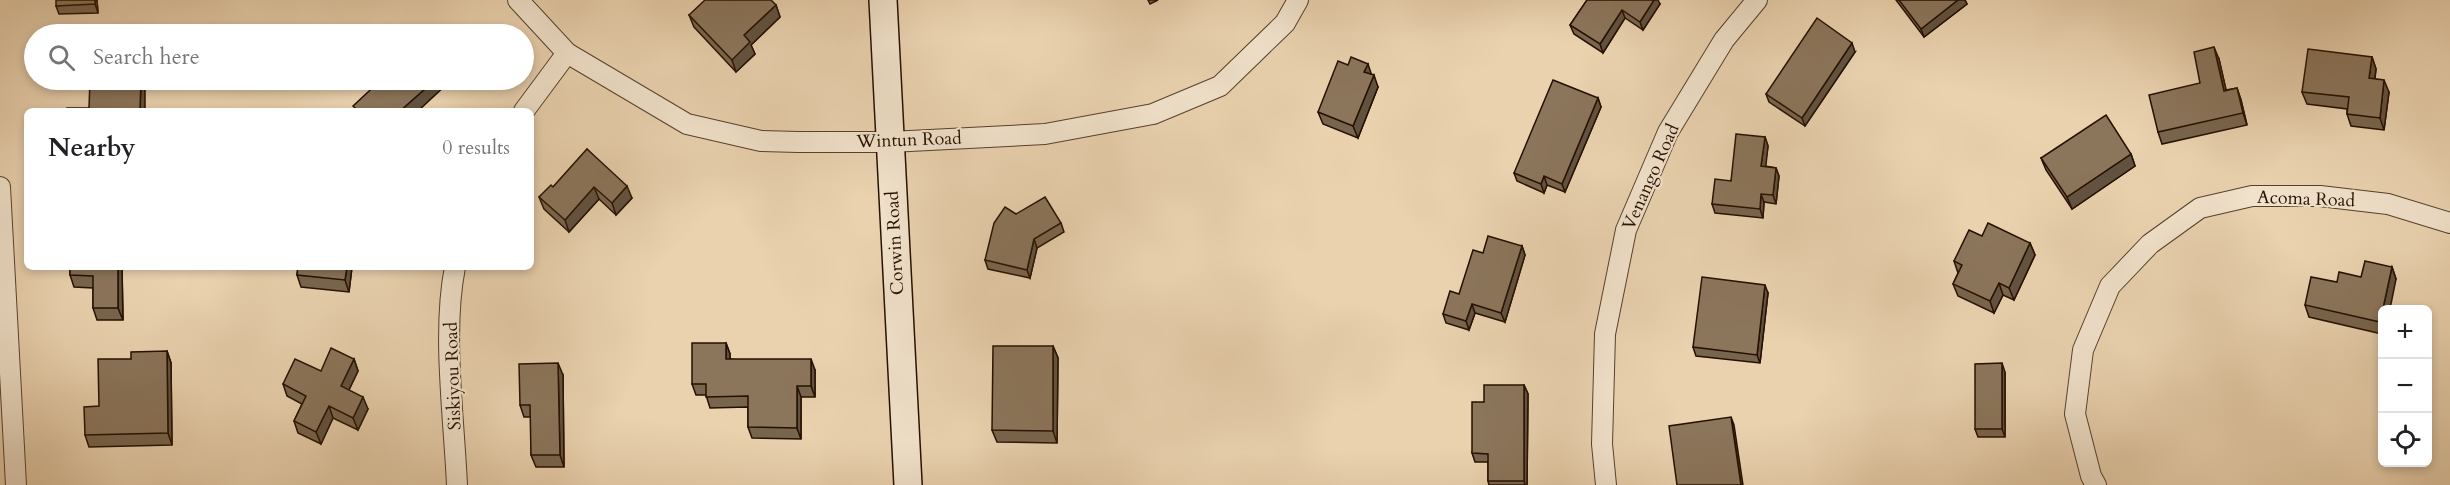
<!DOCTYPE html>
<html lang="en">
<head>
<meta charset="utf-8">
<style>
	:root { --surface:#fff; --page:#f6f6f6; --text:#202124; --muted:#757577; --line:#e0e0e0 }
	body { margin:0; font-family:Cardo,serif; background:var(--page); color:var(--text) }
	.controls { position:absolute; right:18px; bottom:18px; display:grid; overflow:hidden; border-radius:9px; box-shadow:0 3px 9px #0003 }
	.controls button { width:54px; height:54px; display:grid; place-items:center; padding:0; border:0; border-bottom:2px solid var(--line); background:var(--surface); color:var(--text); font:30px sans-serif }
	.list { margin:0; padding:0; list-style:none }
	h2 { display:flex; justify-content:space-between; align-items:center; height:78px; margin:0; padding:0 24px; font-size:26px }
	h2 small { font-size:20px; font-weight:400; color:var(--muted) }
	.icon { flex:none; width:33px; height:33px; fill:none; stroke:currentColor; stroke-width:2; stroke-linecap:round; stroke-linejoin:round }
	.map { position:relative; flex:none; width:2450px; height:485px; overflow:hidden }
	.search { position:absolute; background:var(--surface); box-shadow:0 3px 9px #0003; left:24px; top:24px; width:510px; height:66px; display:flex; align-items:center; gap:15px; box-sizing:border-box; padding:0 21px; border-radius:33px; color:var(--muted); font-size:22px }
	.panel { position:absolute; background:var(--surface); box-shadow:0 3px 9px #0003; left:24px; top:108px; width:510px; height:162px; border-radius:9px }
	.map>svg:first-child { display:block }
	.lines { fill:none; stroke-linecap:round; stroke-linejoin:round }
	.street-casing { stroke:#56402c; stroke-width:22 }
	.secondary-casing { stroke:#251001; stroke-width:30 }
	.street { stroke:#f1e2cb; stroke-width:20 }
	.secondary { stroke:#f1e2cb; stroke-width:27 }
	.wall { fill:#78654e; stroke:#251001; stroke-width:1.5 }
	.shaded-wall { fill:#615240; stroke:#251001; stroke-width:1.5 }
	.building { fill:#8b755b; stroke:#251001; stroke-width:1.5 }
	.labels { text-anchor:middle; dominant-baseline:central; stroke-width:4.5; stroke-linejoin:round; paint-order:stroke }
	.street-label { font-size:18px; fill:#251001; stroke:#f1e2cb }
</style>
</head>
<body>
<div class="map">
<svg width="2450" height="485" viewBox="0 0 2450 485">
	<rect width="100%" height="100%" fill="#ead2af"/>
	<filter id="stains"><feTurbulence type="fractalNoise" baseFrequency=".00333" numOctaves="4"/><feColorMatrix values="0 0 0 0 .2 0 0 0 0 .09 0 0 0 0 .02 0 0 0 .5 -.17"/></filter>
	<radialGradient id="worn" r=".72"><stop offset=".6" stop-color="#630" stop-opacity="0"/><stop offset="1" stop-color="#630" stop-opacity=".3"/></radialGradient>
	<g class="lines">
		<g class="street-casing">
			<g id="street">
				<polyline points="518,0 567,53 687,124 761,141 798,142 890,142 1045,134 1153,114 1220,86 1285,23 1298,0"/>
				<polyline points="524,111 567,53"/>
				<polyline points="0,187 16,485"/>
				<path d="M455,267C442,332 454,418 457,485"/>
				<polyline points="1606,485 1602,444 1605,334 1626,230 1668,132 1724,40 1757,0"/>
				<polyline points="2096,485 2091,476 2075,414 2083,350 2110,286 2150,244 2200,208 2252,196 2320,196 2388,204 2450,223"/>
			</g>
		</g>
		<g class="secondary-casing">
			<polyline id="secondary" points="883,0 908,485"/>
		</g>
		<use href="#street" class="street"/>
		<use href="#secondary" class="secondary"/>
	</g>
	<g class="wall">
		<polygon points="97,0 98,13 59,14 56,6"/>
		<polygon points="1148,0 1158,0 1150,4"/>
		<polygon points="1587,0 1660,4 1643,30 1625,18 1603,53 1574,34 1570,25"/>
		<polygon points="1896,0 1965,0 1967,4 1924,37"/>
		<polygon points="776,5 780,17 751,45 755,54 736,72 694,27 689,15"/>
		<polygon points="1855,52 1805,126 1769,102 1766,94"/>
		<polygon points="2372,57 2376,69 2375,79 2389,92 2384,130 2351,126 2347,114 2347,109 2307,104 2302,92"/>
		<polygon points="2219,59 2226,90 2237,88 2241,100 2247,125 2162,144 2158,132 2200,83"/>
		<polygon points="1372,75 1378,87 1358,138 1323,124 1318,112"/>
		<polygon points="1598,98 1601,107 1565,192 1547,185 1544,193 1517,181 1514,173"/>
		<polygon points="1765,137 1768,146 1765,166 1776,168 1779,176 1776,204 1764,202 1763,218 1715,213 1712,204"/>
		<polygon points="587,149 632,198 616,215 599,199 569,232 544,209 539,197 553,187"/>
		<polygon points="2131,154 2135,166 2072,209 2046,170 2041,158"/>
		<polygon points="1016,214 1061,223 1064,232 1037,248 1030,278 988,269 985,260"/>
		<polygon points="1982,236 2030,243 2035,255 2014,300 2003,295 1994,313 1958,296 1953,284 1958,273 1954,261"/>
		<polygon points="1522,246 1525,255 1505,322 1475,313 1469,330 1446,323 1443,314 1459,294 1483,253"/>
		<polygon points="70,267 122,267 123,320 97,320 93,308 93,288 74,287 70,275"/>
		<polygon points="298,267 352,267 349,292 301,287 297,275"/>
		<polygon points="2392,267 2396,279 2382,309 2382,334 2309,317 2305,305 2337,282 2361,277"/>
		<polygon points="1768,293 1760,363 1696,356 1693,347"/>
		<polygon points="726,343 730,354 730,359 815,370 815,397 801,397 801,439 752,438 748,427 748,407 710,408 706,395 696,395 692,384"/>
		<polygon points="1053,346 1058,358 1057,443 997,442 992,430"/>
		<polygon points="167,351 171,363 172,445 89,447 85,435 99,406"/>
		<polygon points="354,359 358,371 349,390 368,409 358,430 333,418 321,444 298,433 294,421 302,404 287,396 283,384"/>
		<polygon points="2005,372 2005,437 1978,437 1975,429"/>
		<polygon points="563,375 564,467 536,467 531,455 531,417 524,417 520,405"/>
		<polygon points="1524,385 1528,394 1527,485 1489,485 1488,481 1488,462 1475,462 1472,453 1484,402"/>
	</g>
	<g class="shaded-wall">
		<polygon points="95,0 97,0 98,13 95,4"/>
		<polygon points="1654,0 1658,0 1660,4 1643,30 1640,22"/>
		<polygon points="1958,0 1965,0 1967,4 1924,37 1921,29"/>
		<polygon points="776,5 780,17 751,45 755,54 736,72 732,60 744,35"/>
		<polygon points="1622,10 1625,18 1603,53 1600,44"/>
		<polygon points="1852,43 1855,52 1805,126 1802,118"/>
		<polygon points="2214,47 2219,59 2229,103 2224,91"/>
		<polygon points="2372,57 2376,69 2373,90 2369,78"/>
		<polygon points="1368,64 1372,76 1364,72"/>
		<polygon points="1374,75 1378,87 1358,138 1353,126"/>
		<polygon points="141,80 145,80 145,111 140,111"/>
		<polygon points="435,80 448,80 449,82 418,111 400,111"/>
		<polygon points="2384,80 2389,92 2384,130 2380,118"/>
		<polygon points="2237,88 2241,100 2247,125 2243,113"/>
		<polygon points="1598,98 1601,107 1565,192 1562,184"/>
		<polygon points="1765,137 1768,146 1765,174 1761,166"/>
		<polygon points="2131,154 2135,166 2072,209 2067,197"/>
		<polygon points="1776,168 1779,176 1776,204 1773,195"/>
		<polygon points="1544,176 1547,185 1544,193 1541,184"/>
		<polygon points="627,186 632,198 616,215 612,203"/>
		<polygon points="594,187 599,199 569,232 565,220"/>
		<polygon points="1761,194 1764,202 1763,218 1760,209"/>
		<polygon points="1034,239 1037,248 1030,278 1027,270"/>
		<polygon points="2030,243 2035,255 2014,300 2009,288"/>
		<polygon points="1522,246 1525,255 1505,322 1501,313"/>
		<polygon points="118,267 122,267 123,320 118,308"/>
		<polygon points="347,267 352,267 349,292 345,280"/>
		<polygon points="2392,267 2396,279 2390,309 2383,309"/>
		<polygon points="1999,283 2003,295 1994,313 1990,301"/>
		<polygon points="1765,285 1768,293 1760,363 1757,355"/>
		<polygon points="1472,304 1475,313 1469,330 1466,321"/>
		<polygon points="2382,310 2382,329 2380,322"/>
		<polygon points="726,343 730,354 730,370 726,359"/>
		<polygon points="1053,346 1058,358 1057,443 1053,431"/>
		<polygon points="167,351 171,363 172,445 168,433"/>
		<polygon points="354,359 358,371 345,398 341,386"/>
		<polygon points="811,359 815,370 815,397 811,386"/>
		<polygon points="558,363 563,375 564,467 560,455"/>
		<polygon points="2002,363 2005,372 2005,437 2002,429"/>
		<polygon points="1524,385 1528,394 1527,485 1525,485 1524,481"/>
		<polygon points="797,386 801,397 801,439 797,428"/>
		<polygon points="363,397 368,409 358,430 353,418"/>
		<polygon points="329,406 333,418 321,444 316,432"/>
		<polygon points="1731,417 1734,425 1743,485 1741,485"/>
	</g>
	<g class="building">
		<polygon points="56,0 95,0 95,4 56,6"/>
		<polygon points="705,0 771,0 776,5 744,35 750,42 732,60 689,15"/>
		<polygon points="1587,0 1654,0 1640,22 1622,10 1600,44 1570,25"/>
		<polygon points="1899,0 1958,0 1921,29"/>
		<polygon points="1817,18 1852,43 1802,118 1766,94"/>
		<polygon points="2214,47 2224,91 2237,88 2243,113 2158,132 2149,95 2200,83 2194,52"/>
		<polygon points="2308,49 2372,57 2369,78 2384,80 2380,118 2347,114 2349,97 2302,92"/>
		<polygon points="1351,57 1368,64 1364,72 1374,75 1353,126 1318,112 1338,61 1348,65"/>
		<polygon points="90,80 141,80 140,111 67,111 67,108 89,108"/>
		<polygon points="381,80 435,80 400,111 358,111 353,106"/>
		<polygon points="1553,80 1598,98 1562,184 1544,176 1541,184 1514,173"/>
		<polygon points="2106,115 2131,154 2067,197 2041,158"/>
		<polygon points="1736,134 1765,137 1761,166 1776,168 1773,195 1761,194 1760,209 1712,204 1715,179 1731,181"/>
		<polygon points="587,149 627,186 612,203 594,187 565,220 539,197 551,185 553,187"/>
		<polygon points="1045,197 1061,223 1034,239 1027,270 985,260 994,223 1005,207 1016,214"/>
		<polygon points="1988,223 2030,243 2009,288 1999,283 1990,301 1953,284 1962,265 1954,261 1969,230 1982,236"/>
		<polygon points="1488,236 1522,246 1501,313 1472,304 1466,321 1443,314 1450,291 1459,294 1473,250 1483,253"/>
		<polygon points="2365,261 2392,267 2380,322 2305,305 2311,277 2337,282 2339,272 2361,277"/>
		<polygon points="70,267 118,267 118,308 93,308 93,276 70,275"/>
		<polygon points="298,267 347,267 345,280 297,275"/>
		<polygon points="1702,277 1765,285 1757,355 1693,347"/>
		<polygon points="692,343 726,343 726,359 811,359 811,386 797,386 797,428 748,427 748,396 706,397 706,384 692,384"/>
		<polygon points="993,346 1053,346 1053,431 992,430"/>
		<polygon points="331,348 354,359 341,386 363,397 353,418 329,406 316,432 294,421 306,396 283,384 295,359 321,371"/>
		<polygon points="167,351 168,433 85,435 84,407 99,406 98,359 131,359 131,352"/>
		<polygon points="558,363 560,455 531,455 530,405 520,405 519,364"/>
		<polygon points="2002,363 2002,429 1975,429 1975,364"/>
		<polygon points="1484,385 1524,385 1524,481 1488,481 1488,454 1472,453 1472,402 1484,402"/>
		<polygon points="1731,417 1741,485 1677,485 1669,426"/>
	</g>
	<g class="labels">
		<g class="street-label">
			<text transform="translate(909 140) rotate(-2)">Wintun Road</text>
			<text transform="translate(1651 177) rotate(-66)">Venango Road</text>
			<text transform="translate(2306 199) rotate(2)">Acoma Road</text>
			<text transform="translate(895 243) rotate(-93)">Corwin Road</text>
			<text transform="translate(453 376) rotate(-92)">Siskiyou Road</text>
		</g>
	</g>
	<rect width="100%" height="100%" filter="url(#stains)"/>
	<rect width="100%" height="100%" fill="url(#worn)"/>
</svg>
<div class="controls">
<button>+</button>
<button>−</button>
<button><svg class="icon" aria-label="locate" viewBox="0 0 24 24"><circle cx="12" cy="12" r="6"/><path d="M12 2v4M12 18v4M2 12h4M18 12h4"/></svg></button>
</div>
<div class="search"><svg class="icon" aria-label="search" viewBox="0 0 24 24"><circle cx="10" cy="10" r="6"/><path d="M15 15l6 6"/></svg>Search here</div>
<section class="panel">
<h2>Nearby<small>0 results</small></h2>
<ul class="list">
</ul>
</section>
</div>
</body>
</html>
